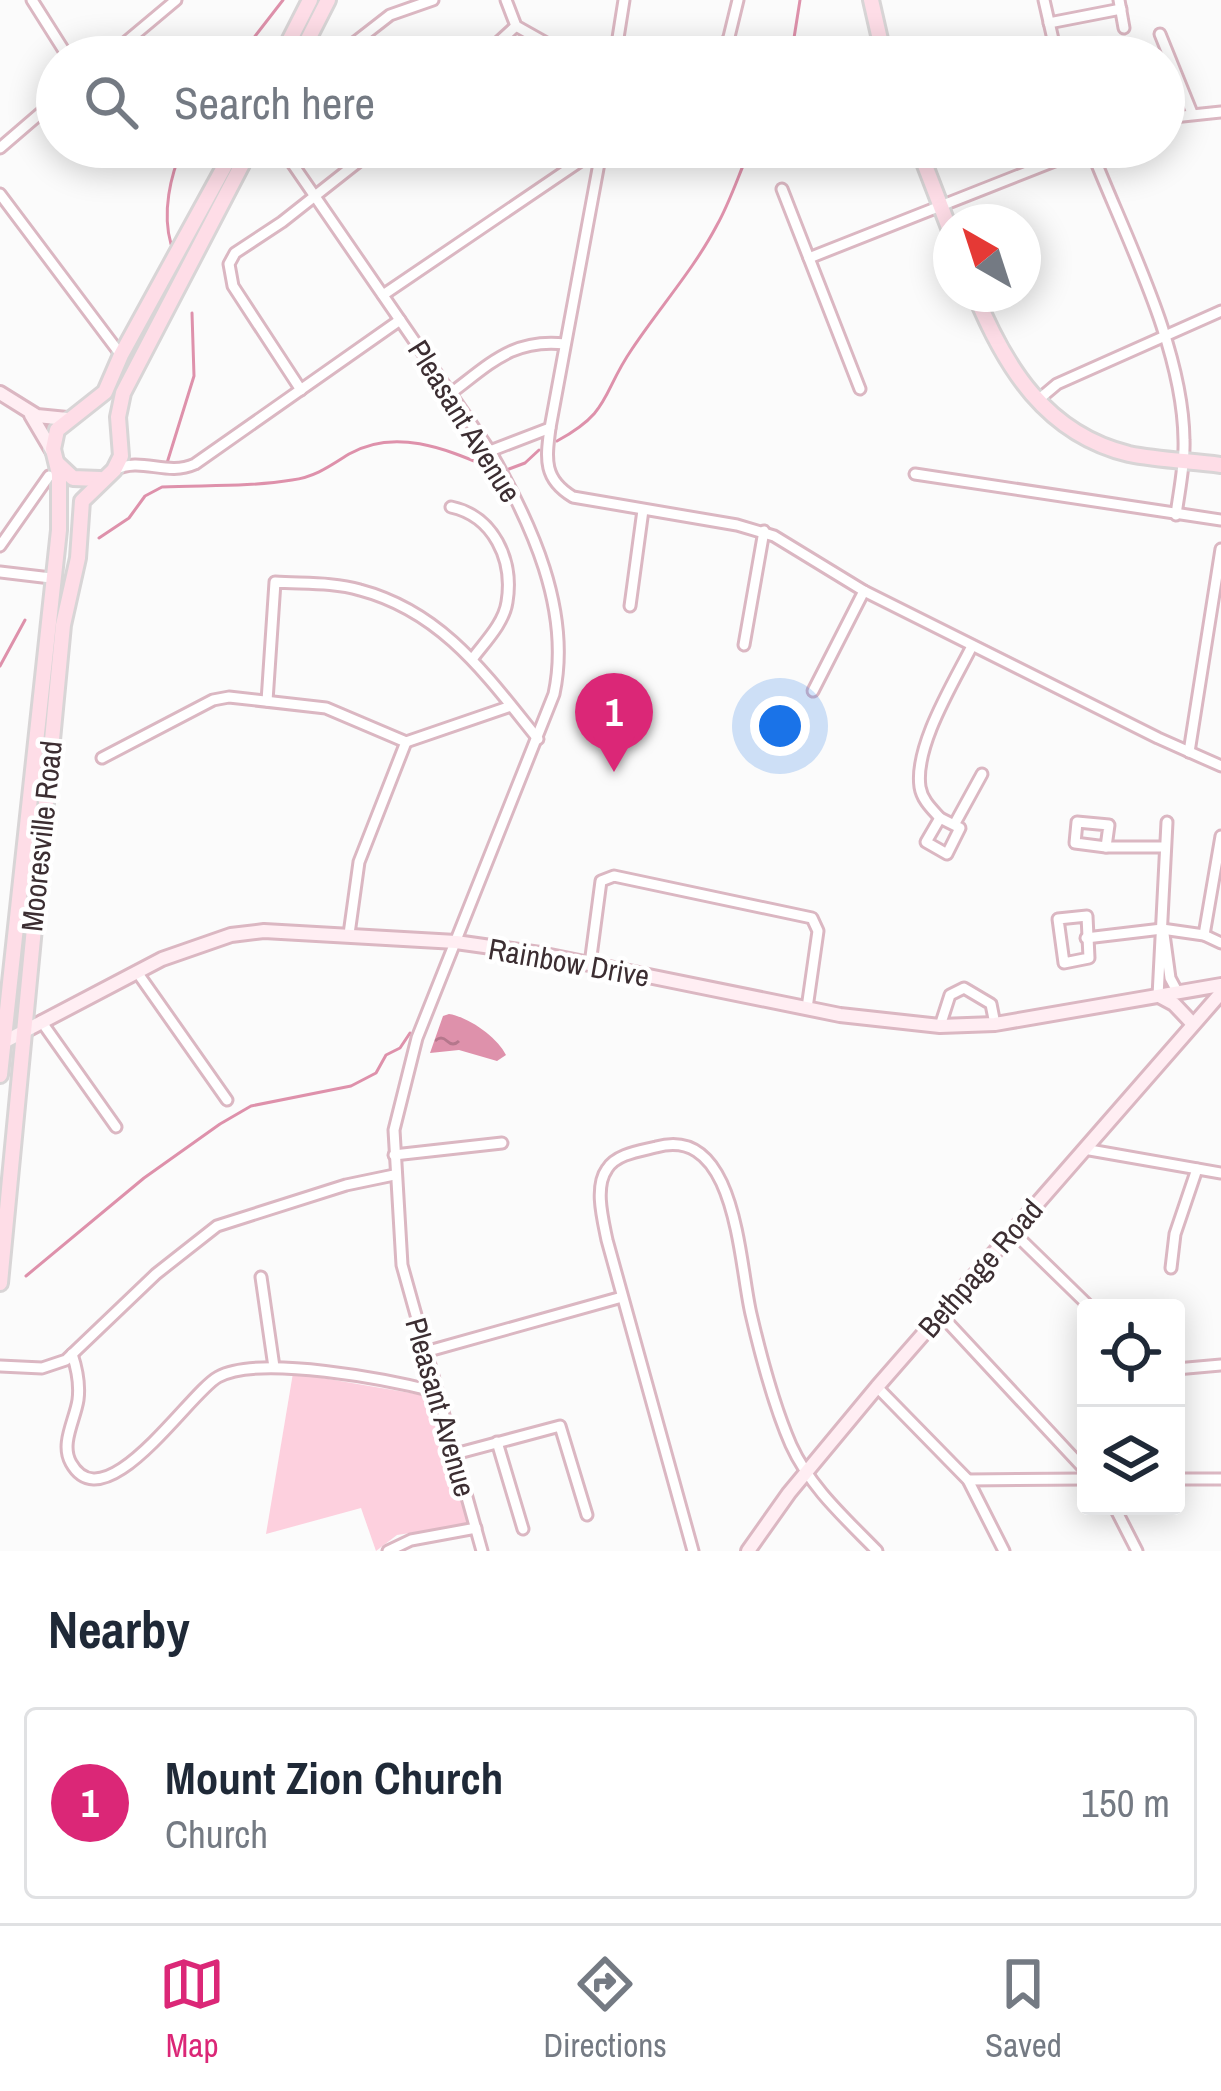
<!DOCTYPE html>
<html lang="en">
<head>
<meta charset="utf-8">
<style>
	:root { --surface:#fff; --page:#f6f6f7; --text:#1f2937; --muted:#747a83; --line:#e0e1e3; --accent:#db2777 }
	body { margin:0; font-family:"Archivo Narrow",sans-serif; background:var(--page); color:var(--text) }
	.controls { position:absolute; right:36px; bottom:36px; display:grid; overflow:hidden; border-radius:12px; box-shadow:0 6px 30px #0003 }
	.controls button { width:108px; height:108px; display:grid; place-items:center; padding:0; border:0; border-bottom:3px solid var(--line); background:var(--surface); color:var(--text); font:60px sans-serif }
	.compass { position:absolute; left:933px; top:204px; width:108px; height:108px; border-radius:50%; background:var(--surface); box-shadow:0 6px 30px #0003; rotate:321deg }
	.you { position:absolute; left:780px; top:726px; width:42px; height:42px; margin:-30px; border:9px solid #fff; border-radius:50%; background:#1a73e8; box-shadow:0 0 0 18px #1a73e833 }
	.badge { display:grid; place-items:center; width:78px; height:78px; border-radius:50%; background:var(--accent); color:#fff; font-size:39px; font-weight:700 }
	.pin { position:absolute; translate:-50% -99px; filter:drop-shadow(0 3px 6px #0008) }
	.pin::after { content:''; position:absolute; top:63px; width:42px; height:36px; background:inherit; clip-path:polygon(0 0,100% 0,50% 100%) }
	.list { margin:0; padding:0; list-style:none }
	h2 { display:flex; justify-content:space-between; align-items:center; height:156px; margin:0; padding:0 48px; font-size:51px }
	h2 small { font-size:39px; font-weight:400; color:var(--muted) }
	.list li { display:grid; grid-template-columns:78px 1fr auto; gap:36px; align-items:center; box-sizing:border-box; height:192px; margin:0 24px 24px; padding:0 24px; border:3px solid var(--line); border-radius:12px }
	.list b { display:block; font-size:45px; white-space:nowrap }
	.list p { margin:0; font-size:39px; white-space:nowrap; color:var(--muted) }
	.list em { font-size:39px; font-style:normal; color:var(--muted) }
	.icon { flex:none; width:66px; height:66px; fill:none; stroke:currentColor; stroke-width:2; stroke-linecap:round; stroke-linejoin:round }
	.map { position:relative; flex:none; width:1221px; height:1551px; overflow:hidden }
	.search { position:absolute; background:var(--surface); box-shadow:0 6px 30px #0003; left:36px; right:36px; top:36px; height:132px; display:flex; align-items:center; gap:30px; box-sizing:border-box; padding:0 42px; border-radius:66px; color:var(--muted); font-size:45px }
	.sheet { height:372px; background:var(--surface) }
	nav { display:flex; justify-content:space-around; align-items:center; box-sizing:border-box; height:168px; border-top:3px solid var(--line); background:var(--surface); font-size:33px; color:var(--muted) }
	nav a { display:grid; justify-items:center; gap:6px }
	nav .on { color:var(--accent) }
	.map>svg:first-child { display:block }
	.pitch { fill:#fdd0de }
	.water { fill:url(#water-ripples) }
	.lines { fill:none; stroke-linecap:round; stroke-linejoin:round }
	.stream { stroke:#de91ab; stroke-width:3 }
	.street-casing { stroke:#dbb7c2; stroke-width:15 }
	.secondary-casing { stroke:#dbb7c2; stroke-width:18 }
	.primary-casing { stroke:#d8d5d6; stroke-width:20 }
	.street { stroke:#fff; stroke-width:9 }
	.secondary { stroke:#ffeef3; stroke-width:12 }
	.primary { stroke:#fedde7; stroke-width:14 }
	.labels { text-anchor:middle; dominant-baseline:central; stroke-width:9; stroke-linejoin:round; paint-order:stroke }
	.street-label { font-size:30px; fill:#3c2e32; stroke:#fff }
</style>
</head>
<body>
<div class="map">
<svg width="1221" height="1551" viewBox="0 0 1221 1551">
	<defs>
		<pattern id="water-ripples" width="26" height="14" patternUnits="userSpaceOnUse" patternTransform="scale(3)"><rect width="26" height="14" fill="#de91ab"/><path d="M2 4q2-2 4 0t4 0M15 11q2-2 4 0t4 0" fill="none" stroke="#b5778c"/></pattern>
	</defs>
	<rect width="100%" height="100%" fill="#fbfbfb"/>
	<polygon class="pitch" points="293,1373 434,1397 469,1524 397,1535 376,1551 361,1508 266,1534"/>
	<path class="water" d="M449,1014C469,1017 498,1038 506,1055L497,1061L459,1050L430,1053L443,1016Z"/>
	<g class="lines">
		<g class="stream">
			<polyline points="239,57 283,0"/>
			<polyline points="791,57 800,0"/>
			<path d="M171,244C162,213 170,176 183,147"/>
			<path d="M557,441C612,411 601,394 632,349C660,307 694,269 717,225C731,200 739,173 751,147"/>
			<polyline points="167,463 194,376 192,313"/>
			<polyline points="509,469 525,463 539,450"/>
			<path d="M99,538L129,518L145,496L162,487C205,485 249,487 292,480C315,477 330,466 349,454C396,427 448,450 491,468"/>
			<polyline points="0,666 25,620"/>
			<polyline points="26,1276 144,1178 220,1124 251,1106 351,1086 376,1073 386,1055 400,1048 410,1033"/>
		</g>
		<g class="street-casing">
			<g id="street">
				<polyline points="32,0 68,57"/>
				<polyline points="506,0 516,26 571,57"/>
				<polyline points="1044,0 1057,57"/>
				<polyline points="1119,0 1124,28"/>
				<polyline points="1049,23 1121,9"/>
				<polyline points="1160,34 1192,113"/>
				<polyline points="108,57 176,0"/>
				<polyline points="336,57 390,15 433,0"/>
				<polyline points="482,57 516,26"/>
				<polyline points="615,57 624,0"/>
				<polyline points="719,57 729,37 738,0"/>
				<polyline points="1164,118 1221,112"/>
				<path d="M281,147L490,451C531,523 572,610 554,694L417,1038L394,1130L402,1265L482,1551"/>
				<path d="M1090,147C1124,235 1183,345 1184,440C1185,465 1179,491 1176,515"/>
				<polyline points="0,148 57,99"/>
				<polyline points="782,189 860,389"/>
				<polyline points="0,194 121,355"/>
				<polyline points="809,258 1090,147"/>
				<polyline points="383,295 601,147"/>
				<polyline points="301,390 233,286 229,264 235,253 282,222 377,147"/>
				<path d="M451,393C490,364 513,338 565,344"/>
				<polyline points="1038,400 1057,384 1221,311"/>
				<path d="M550,428C546,459 543,479 573,497L737,525L774,536L864,591L1158,738L1221,766"/>
				<polyline points="490,451 550,428 602,147"/>
				<path d="M114,470C142,456 166,477 195,464L400,320"/>
				<polyline points="915,474 1221,520"/>
				<path d="M451,507C493,516 514,559 507,602C504,623 485,642 473,658"/>
				<polyline points="0,546 49,476"/>
				<polyline points="0,572 51,578"/>
				<polyline points="630,606 643,510"/>
				<polyline points="744,645 764,531"/>
				<polyline points="813,691 864,591"/>
				<path d="M267,701L275,582C302,584 333,582 360,590C443,612 487,676 538,739"/>
				<polyline points="1189,752 1221,549"/>
				<polyline points="102,758 213,700 229,697 326,708 406,742 511,706"/>
				<path d="M940,818C932,809 922,800 920,787C914,746 954,682 972,646"/>
				<polygon points="1077,822 1109,825 1106,847 1075,843"/>
				<polyline points="954,825 940,818 926,842 947,854 960,828 954,825 982,774"/>
				<polyline points="1106,847 1165,847"/>
				<polygon points="1087,916 1089,958 1064,963 1058,919"/>
				<polyline points="349,934 359,862 406,742"/>
				<polyline points="1164,934 1170,978 1178,993"/>
				<polyline points="1204,935 1221,836"/>
				<polyline points="1086,938 1162,929 1204,935 1221,943"/>
				<polyline points="590,964 601,881 614,876 812,918 818,931 807,1008"/>
				<polyline points="137,972 227,1100"/>
				<polyline points="1158,996 1167,822"/>
				<polyline points="41,1021 116,1127"/>
				<polyline points="940,1026 950,995 964,988 991,1004 995,1024"/>
				<polyline points="1084,1149 1221,1173"/>
				<polyline points="394,1155 502,1143"/>
				<polyline points="1012,1231 1091,1308"/>
				<polyline points="1171,1268 1175,1234 1197,1169"/>
				<polyline points="261,1277 274,1367"/>
				<polyline points="940,1314 1086,1471"/>
				<polyline points="425,1352 622,1297"/>
				<path d="M72,1354C77,1369 80,1385 78,1400C75,1420 60,1444 71,1463C105,1524 190,1392 218,1377C259,1354 390,1380 437,1392"/>
				<polyline points="0,1366 42,1368 66,1360 156,1274 217,1226 346,1185 394,1175"/>
				<polyline points="1176,1369 1221,1365"/>
				<polyline points="877,1387 968,1480 1004,1551"/>
				<polyline points="497,1442 523,1529"/>
				<polyline points="455,1454 560,1426 587,1515"/>
				<polyline points="1176,1479 1221,1479"/>
				<polyline points="968,1480 1086,1479"/>
				<polyline points="1114,1506 1137,1551"/>
				<polyline points="388,1551 411,1540 476,1528"/>
				<path d="M693,1551L607,1240C603,1220 594,1187 607,1169C616,1154 640,1151 656,1147C737,1124 739,1264 751,1314C761,1357 773,1404 791,1445C810,1487 845,1518 877,1551"/>
			</g>
		</g>
		<g class="secondary-casing">
			<g id="secondary">
				<polyline points="0,393 37,416 67,419"/>
				<polyline points="31,415 54,454"/>
				<polyline points="1161,997 1174,1004 1192,1023"/>
				<polyline points="0,1044 162,959 231,935 264,931 456,942 540,954 840,1015 940,1026 995,1024 1221,985"/>
				<polyline points="748,1551 789,1493 877,1387 1221,993"/>
			</g>
		</g>
		<g class="primary-casing">
			<g id="primary">
				<polyline points="871,0 884,57"/>
				<polyline points="281,57 310,0"/>
				<polyline points="299,57 328,0"/>
				<polyline points="918,147 951,233"/>
				<path d="M975,294C1005,367 1046,434 1129,454C1158,460 1191,461 1221,465"/>
				<polyline points="57,463 73,478 100,479"/>
				<polyline points="0,1075 59,530 59,474 53,449 57,430 105,392 121,355 235,147"/>
				<polyline points="0,1283 63,625 78,558 82,501 114,470 121,456 118,417 123,393 251,147"/>
			</g>
		</g>
		<use href="#street" class="street"/>
		<use href="#secondary" class="secondary"/>
		<use href="#primary" class="primary"/>
	</g>
	<g class="labels">
		<g class="street-label">
			<text transform="translate(465 421) rotate(58)">Pleasant Avenue</text>
			<text transform="translate(41 836) rotate(-84)">Mooresville Road</text>
			<text transform="translate(569 962) rotate(10)">Rainbow Drive</text>
			<text transform="translate(980 1268) rotate(-49)">Bethpage Road</text>
			<text transform="translate(441 1407) rotate(74)">Pleasant Avenue</text>
		</g>
	</g>
</svg>
<div class="controls">
<button><svg class="icon" aria-label="locate" viewBox="0 0 24 24"><circle cx="12" cy="12" r="6"/><path d="M12 2v4M12 18v4M2 12h4M18 12h4"/></svg></button>
<button><svg class="icon" aria-label="layers" viewBox="0 0 24 24"><path d="M12 4l9 5-9 5-9-5zM3 14l9 5 9-5"/></svg></button>
</div>
<svg class="compass" viewBox="-18 -18 36 36"><path d="M0-13l5 13h-10z" fill="#e53935"/><path d="M0 13l5-13h-10z" fill="#747a83"/></svg>
<div class="you"></div>
<div class="pin badge" style="left:614px;top:772px">1</div>
<div class="search"><svg class="icon" aria-label="search" viewBox="0 0 24 24"><circle cx="10" cy="10" r="6"/><path d="M15 15l6 6"/></svg>Search here</div>
</div>
<section class="sheet">
<h2>Nearby<small></small></h2>
<ul class="list">
<li><span class="badge">1</span><div><b>Mount Zion Church</b><p>Church</p></div><em>150 m</em></li>
</ul>
</section>
<nav>
<a class="on"><svg class="icon" aria-label="map" viewBox="0 0 24 24"><path d="M3 6l6-2 6 2 6-2v14l-6 2-6-2-6 2zM9 4v14M15 6v14"/></svg>Map</a>
<a><svg class="icon" aria-label="directions" viewBox="0 0 24 24"><path d="M12 3l9 9-9 9-9-9zM9 14v-3h6M13 9l2 2-2 2"/></svg>Directions</a>
<a><svg class="icon" aria-label="saved" viewBox="0 0 24 24"><path d="M7 4h10v16l-5-4-5 4z"/></svg>Saved</a>
</nav>
</body>
</html>
